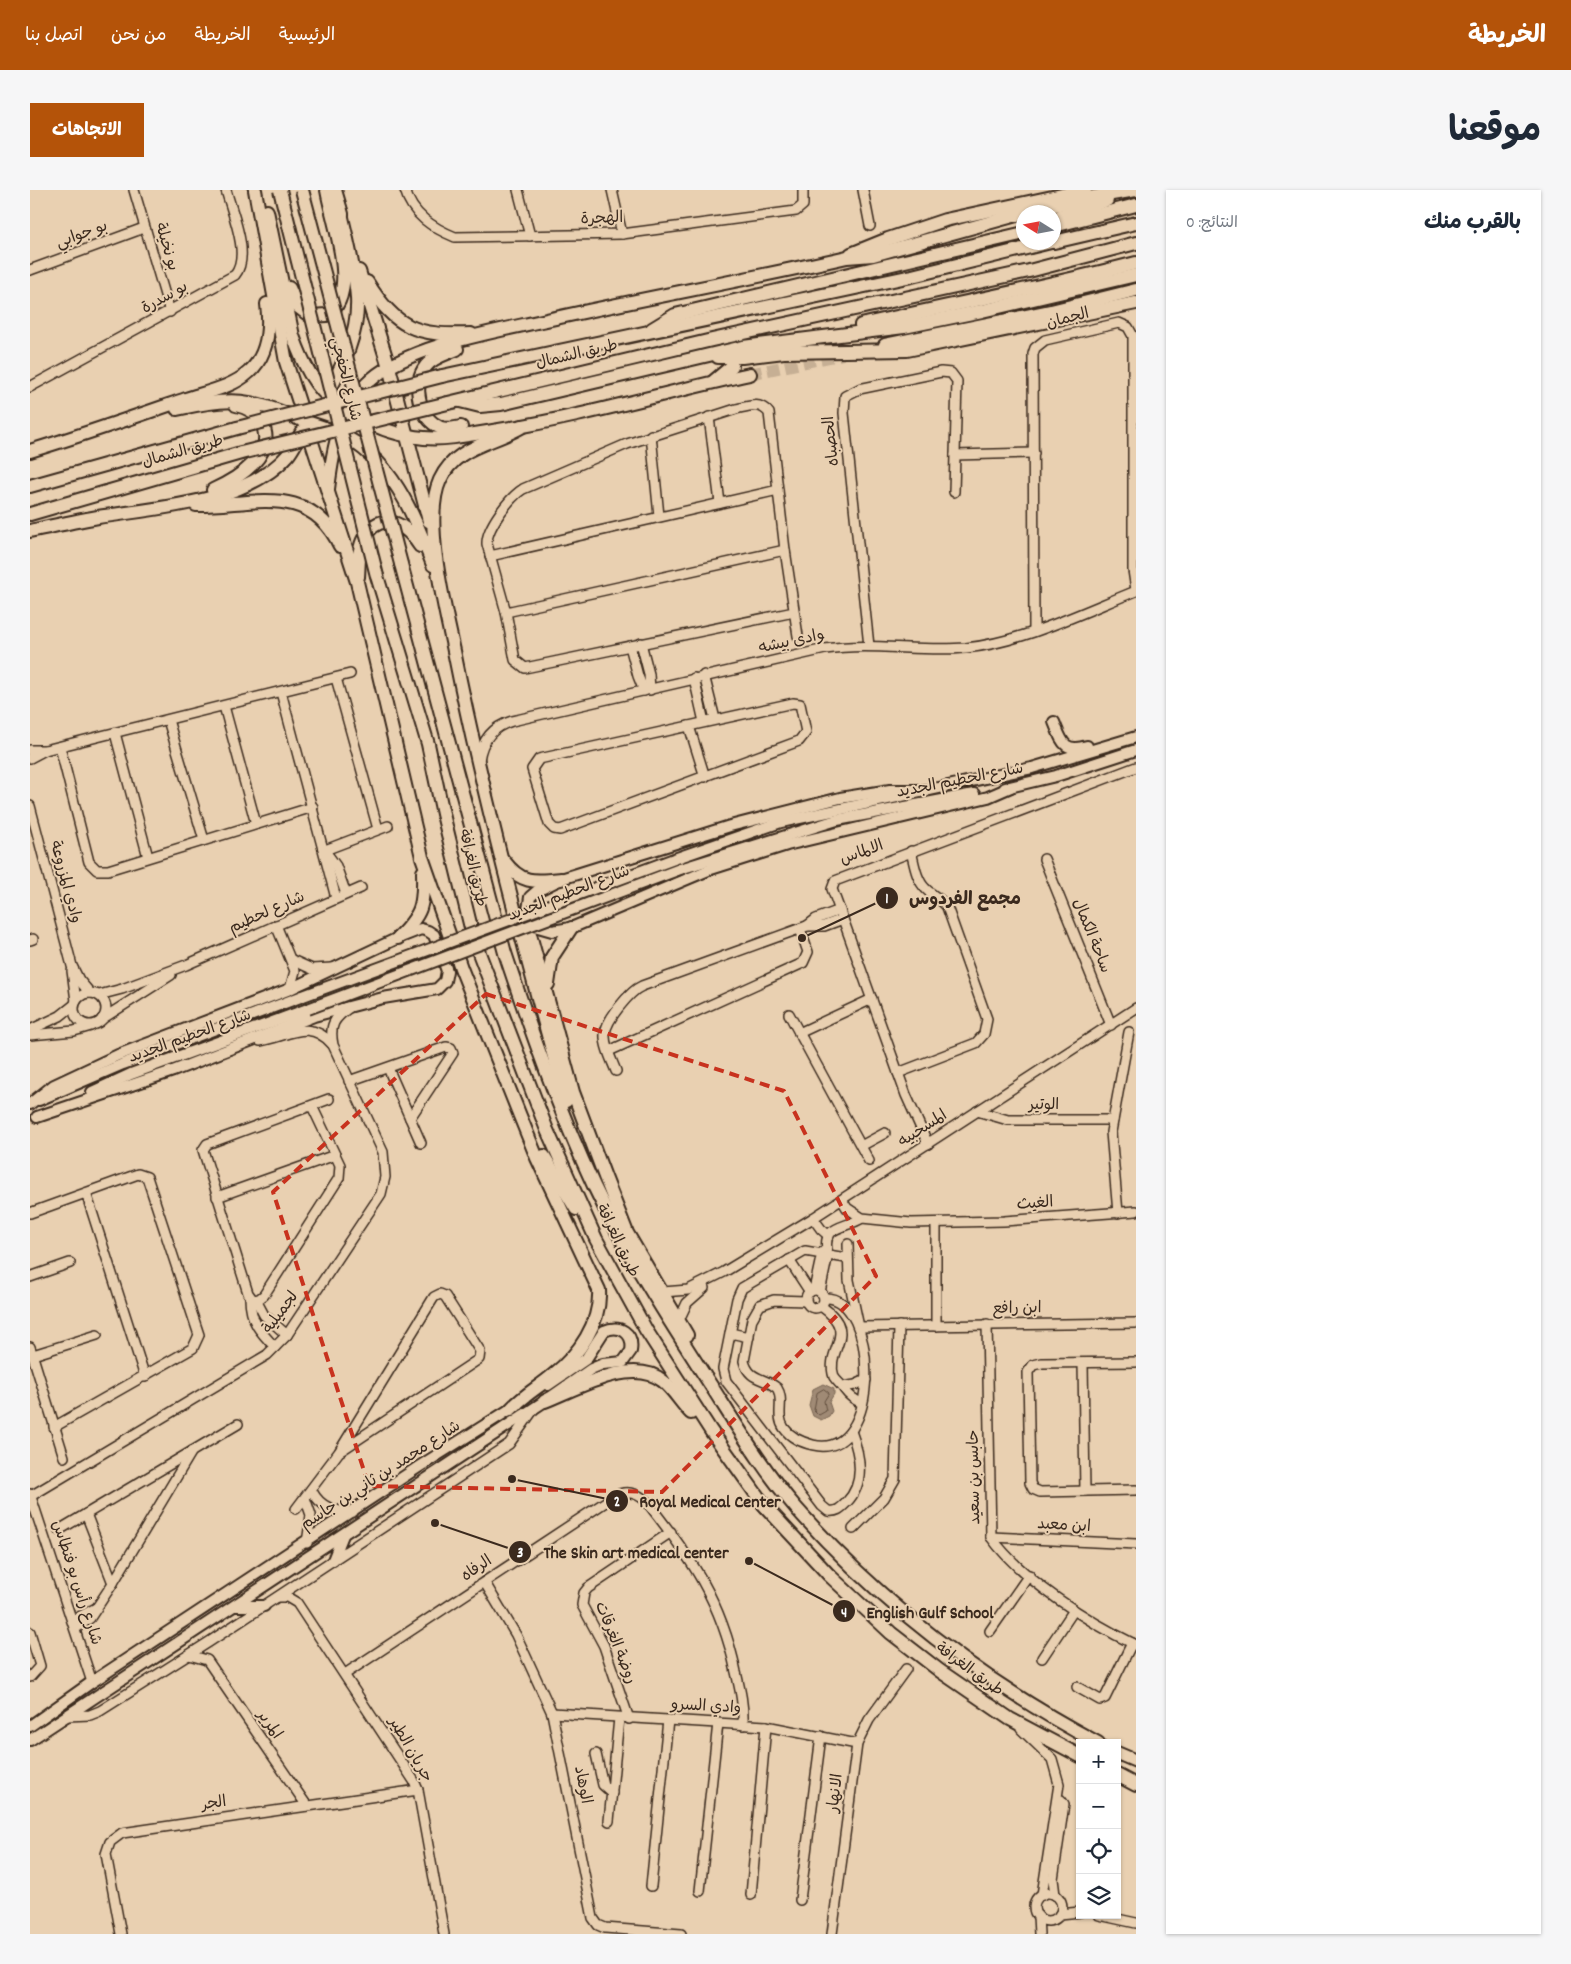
<!DOCTYPE html>
<html lang="ar">
<head>
<meta charset="utf-8">
<style>
	:root { --surface:#fff; --page:#f6f6f7; --text:#1f2937; --muted:#747a83; --line:#e0e1e3; --accent:#b45309 }
	body { margin:0; font-family:Dekko,"Playpen Sans Arabic",sans-serif; background:var(--page); color:var(--text); direction:rtl }
	.controls { position:absolute; right:15px; bottom:15px; display:grid; overflow:hidden; border-radius:0px; box-shadow:0 1px 4px #0004 }
	.controls button { width:45px; height:45px; display:grid; place-items:center; padding:0; border:0; border-bottom:1px solid var(--line); background:var(--surface); color:var(--text); font:25px sans-serif }
	.compass { position:absolute; left:986px; top:15px; width:45px; height:45px; border-radius:50%; background:var(--surface); box-shadow:0 1px 4px #0004; rotate:281deg }
	.list { margin:0; padding:0; list-style:none }
	h2 { display:flex; justify-content:space-between; align-items:center; height:65px; margin:0; padding:0 20px; font-size:21px }
	h2 small { font-size:16px; font-weight:400; color:var(--muted) }
	.icon { flex:none; width:28px; height:28px; fill:none; stroke:currentColor; stroke-width:2; stroke-linecap:round; stroke-linejoin:round }
	.map { position:relative; flex:none; width:1106px; height:1744px; overflow:hidden; direction:ltr; border-radius:0px }
	header { display:flex; align-items:center; gap:30px; box-sizing:border-box; height:70px; padding:0 25px; background:var(--accent); color:#fff }
	header strong { font-size:24px }
	nav { display:flex; gap:28px; margin-inline-start:auto; font-size:18px }
	.intro { display:flex; align-items:center; justify-content:space-between; box-sizing:border-box; height:120px; padding:0 30px }
	h1 { margin:0; font-size:35px }
	.button { padding:12px 22px; border-radius:0px; background:var(--accent); color:#fff; font-size:18px; font-weight:700 }
	main { display:flex; gap:30px; padding:0 30px }
	aside { flex:1; background:var(--surface); border-radius:0px; box-shadow:0 1px 4px #0004 }
	.map>svg:first-child { display:block }
	.water { fill:#a08a74; stroke:#786452 }
	.lines { fill:none; stroke-linecap:round; stroke-linejoin:round }
	.shore { stroke:#635040; stroke-width:1 }
	.highway-tunnel { stroke:#c6af94; stroke-width:12; stroke-dasharray:12 6; stroke-linecap:butt }
	.minor-casing { stroke:#3b2a1e; stroke-width:12 }
	.major-casing { stroke:#3b2a1e; stroke-width:14 }
	.highway-casing { stroke:#3b2a1e; stroke-width:16 }
	.minor { stroke:#e9d0b1; stroke-width:9 }
	.major { stroke:#e9d0b1; stroke-width:10 }
	.highway { stroke:#e9d0b1; stroke-width:12 }
	.major-bridge-casing { stroke:#3b2a1e; stroke-width:14; stroke-linecap:butt }
	.highway-bridge-casing { stroke:#3b2a1e; stroke-width:16; stroke-linecap:butt }
	.major-bridge { stroke:#e9d0b1; stroke-width:10 }
	.highway-bridge { stroke:#e9d0b1; stroke-width:12 }
	.marked { fill:none; stroke:#c8321e; stroke-width:4; stroke-dasharray:10 6; stroke-linejoin:round }
	.labels { text-anchor:middle; dominant-baseline:central; stroke-width:4; stroke-linejoin:round; paint-order:stroke }
	.street-label { font-size:16px; fill:#3b2a1e; stroke:#e9d0b1 }
	.leader { fill:none; stroke:#3b2a1e; stroke-width:2 }
	.callout-dot { fill:#3b2a1e; stroke:#e9d0b1; stroke-width:2 }
	.mark-label { font-size:15px; text-anchor:middle; font-weight:bold; fill:#fff }
	.callout-label { font-size:18px; text-anchor:middle; font-weight:bold; fill:#3b2a1e; stroke:#e9d0b1; stroke-width:4; stroke-linejoin:round; paint-order:stroke }
</style>
</head>
<body>
<header>
<strong>الخريطة</strong>
<nav><a>الرئيسية</a><a>الخريطة</a><a>من نحن</a><a>اتصل بنا</a></nav>
</header>
<div class="intro"><h1>موقعنا</h1><a class="button">الاتجاهات</a></div>
<main>
<aside>
<h2>بالقرب منك<small>النتائج: 0</small></h2>
<ul class="list">
</ul>
</aside>
<div class="map">
<svg width="1106" height="1744" viewBox="0 0 1106 1744">
	<rect width="100%" height="100%" fill="#e9d0b1"/>
	<filter id="ink" filterUnits="userSpaceOnUse"><feTurbulence type="fractalNoise" baseFrequency=".02" numOctaves="2"/><feDisplacementMap in="SourceGraphic" scale="10" xChannelSelector="R" yChannelSelector="G"/><feConvolveMatrix kernelMatrix="1 2 1 2 8 2 1 2 1" color-interpolation-filters="sRGB"/></filter>
	<g filter="url(#ink)">
		<polygon class="water" points="793,1194 804,1199 804,1204 799,1212 802,1221 799,1226 791,1230 783,1226 779,1215 783,1199"/>
		<g class="lines">
			<polygon class="shore" points="794,1199 799,1203 794,1211 796,1221 789,1225 784,1220 787,1203"/>
			<polyline class="highway-tunnel" points="720,184 813,164"/>
			<g class="minor-casing">
				<g id="minor">
					<polyline points="104,0 140,122"/>
					<path d="M375,0C382,25 403,38 425,47L592,44L766,21L773,15V0"/>
					<polyline points="488,0 500,46"/>
					<polyline points="582,0 592,44"/>
					<polyline points="833,0 840,36"/>
					<polyline points="0,80 114,38"/>
					<path d="M0,197L205,85C221,65 202,23 196,0"/>
					<polyline points="679,227 690,313"/>
					<polyline points="621,245 629,326"/>
					<polyline points="925,265 1004,263"/>
					<polyline points="460,366 748,300"/>
					<polyline points="476,422 755,360"/>
					<path d="M764,422L495,478L485,470L476,422L457,354C456,338 480,307 493,299L597,254L706,219C719,216 730,211 739,223L755,360L768,446"/>
					<polyline points="1004,440 1003,164 1005,158 1015,150 1089,133 1098,137 1103,146 1103,380 1106,400"/>
					<polyline points="611,453 619,484 620,500"/>
					<polyline points="600,456 608,486 614,501"/>
					<polyline points="839,456 814,223 815,206 829,199 911,182 921,183 927,191 924,302"/>
					<polyline points="674,485 685,529"/>
					<polyline points="306,488 348,639"/>
					<polyline points="664,488 674,532"/>
					<polyline points="251,502 306,708"/>
					<polygon points="763,513 770,514 776,542 769,551 530,640 524,639 519,634 502,579 509,569"/>
					<polyline points="194,516 226,634"/>
					<polyline points="138,530 174,650"/>
					<polyline points="659,536 675,587"/>
					<polyline points="85,543 118,667"/>
					<polyline points="30,557 59,672 67,680 78,680 283,617"/>
					<polyline points="0,560 15,560"/>
					<polyline points="0,568 15,560 320,484"/>
					<path d="M449,570C452,550 462,537 482,531L795,459C842,452 889,462 936,458C993,452 1053,422 1106,401"/>
					<polyline points="0,616 42,776 49,790 60,803"/>
					<polyline points="295,660 358,636"/>
					<polyline points="295,661 306,676 316,704"/>
					<polyline points="1014,669 1081,835"/>
					<polyline points="246,735 265,781 260,799"/>
					<polyline points="777,736 794,736 813,729"/>
					<polyline points="0,750 3,749"/>
					<polyline points="262,770 282,779 302,778"/>
					<polyline points="42,781 46,811"/>
					<circle cx="60" cy="819" r="16"/>
					<polyline points="69,805 92,799 156,775 331,698"/>
					<polyline points="759,824 839,971"/>
					<polyline points="72,829 141,785"/>
					<polyline points="0,840 30,826 44,815"/>
					<polyline points="769,843 842,809"/>
					<polyline points="0,845 44,841 61,836"/>
					<path d="M230,851C259,846 279,828 302,854"/>
					<polyline points="579,861 773,773 778,762 770,739"/>
					<polyline points="358,878 391,953"/>
					<path d="M586,881C582,871 574,855 575,844C576,830 600,801 612,796L777,736L786,729L810,720"/>
					<path d="M868,883L946,853L954,844L957,829L917,717C911,709 903,706 896,699C886,690 884,672 881,661"/>
					<polyline points="319,891 416,857 421,858 423,863 380,928"/>
					<polyline points="282,916 310,975 309,988 234,1105 229,1109 223,1110 218,1103 173,960 177,954 299,909"/>
					<polyline points="947,921 978,930 1083,930"/>
					<polyline points="898,954 876,905 813,729 802,699 805,691 1106,577"/>
					<polyline points="831,956 855,943"/>
					<polyline points="56,1003 115,1187"/>
					<polyline points="187,1007 305,965"/>
					<polyline points="812,1010 817,1018 832,1028 881,1033 974,1031 1106,1021"/>
					<polyline points="0,1023 108,984 117,987 169,1145 163,1158 24,1237"/>
					<polyline points="1088,1023 1081,942 1099,842"/>
					<polyline points="783,1028 791,1039 799,1046"/>
					<polyline points="818,1054 819,1090 829,1137 1106,1133"/>
					<path d="M816,1068L775,1061L712,1098L707,1109L693,1179L696,1191L792,1316L798,1321C807,1322 810,1319 816,1313C836,1293 830,1265 821,1241"/>
					<polyline points="759,1070 780,1102"/>
					<polyline points="0,1087 40,1073"/>
					<circle cx="785" cy="1109" r="9"/>
					<polyline points="784,1100 792,1063 796,1059"/>
					<polyline points="633,1102 658,1100 694,1082 783,1028 1106,818"/>
					<path d="M790,1102L798,1064C790,1035 815,1039 832,1028"/>
					<path d="M220,1108C220,1131 230,1142 245,1157"/>
					<polyline points="226,1110 234,1125 257,1145"/>
					<path d="M776,1111L744,1110L730,1115L722,1129L714,1171C719,1191 734,1187 747,1198C755,1210 745,1225 754,1238C761,1248 771,1252 783,1255C854,1272 849,1103 794,1108"/>
					<path d="M791,1116C831,1144 794,1158 804,1187C807,1192 811,1194 814,1199C819,1206 824,1210 832,1213"/>
					<polyline points="649,1130 657,1113 674,1098"/>
					<path d="M957,1134L961,1347C992,1390 1058,1432 1106,1455"/>
					<polyline points="906,1136 906,1033"/>
					<polyline points="700,1143 719,1147"/>
					<polyline points="0,1157 34,1267"/>
					<polyline points="3,1165 67,1145"/>
					<polyline points="1106,1172 1012,1173 1003,1175 998,1182 1000,1293 1003,1299 1010,1302 1106,1300"/>
					<polyline points="1053,1173 1055,1301"/>
					<polyline points="813,1197 825,1195 836,1190"/>
					<path d="M282,1301C291,1318 304,1321 323,1322"/>
					<polyline points="0,1304 62,1492"/>
					<path d="M1,1306L237,1165L257,1145L351,1004L355,987L353,962L303,855C299,835 304,828 320,817"/>
					<polyline points="275,1308 281,1325 277,1353"/>
					<polyline points="266,1319 309,1262 404,1107 410,1104 415,1106 450,1161 449,1169 309,1262"/>
					<polyline points="56,1324 83,1393"/>
					<polyline points="823,1339 854,1308 865,1289 869,1136"/>
					<polyline points="29,1340 208,1234"/>
					<polyline points="961,1347 1106,1354"/>
					<polyline points="455,1393 486,1445 522,1523 563,1728 568,1735 575,1738 651,1744"/>
					<polyline points="248,1407 257,1407 267,1413 384,1591 388,1600 414,1744"/>
					<polyline points="43,1430 66,1418"/>
					<polyline points="45,1439 60,1428 83,1393 162,1261"/>
					<polyline points="960,1441 999,1385"/>
					<polyline points="0,1442 10,1476 0,1487"/>
					<polyline points="159,1465 177,1470 277,1616"/>
					<polyline points="1012,1468 1044,1420"/>
					<path d="M315,1484L583,1307C595,1300 607,1302 617,1312C661,1368 691,1410 706,1482C710,1499 714,1516 713,1535"/>
					<polyline points="1047,1497 1070,1510 1075,1508 1102,1453"/>
					<polyline points="522,1523 736,1536 827,1554"/>
					<polyline points="37,1526 60,1525 70,1521 179,1452 479,1254 504,1219"/>
					<polyline points="599,1529 574,1456 552,1415 554,1403 558,1398 641,1342"/>
					<polyline points="991,1539 1022,1569 1029,1594 1012,1705"/>
					<polyline points="566,1564 573,1595 582,1603"/>
					<polyline points="579,1631 589,1528"/>
					<polyline points="621,1696 638,1530"/>
					<polyline points="670,1701 688,1533"/>
					<circle cx="1018" cy="1717" r="14"/>
					<polyline points="721,1705 736,1536"/>
					<polyline points="1025,1705 1023,1689 1034,1614 1031,1610 1027,1613"/>
					<polyline points="770,1710 791,1546"/>
					<polyline points="1030,1724 1050,1722"/>
					<polyline points="1069,1725 1106,1733"/>
					<polyline points="1008,1726 1009,1744"/>
					<polyline points="91,1744 76,1664 80,1652 92,1643 388,1600"/>
					<polyline points="802,1744 827,1554 839,1530 876,1479"/>
				</g>
			</g>
			<g class="major-casing">
				<g id="major">
					<path d="M1024,532C1032,551 1033,563 1057,556"/>
					<polyline points="975,598 1026,586 1106,560"/>
					<polyline points="895,600 860,600 810,608 700,636 531,689 507,701 500,707 498,720 508,737 522,741 541,738 681,679 757,655 958,607 981,597"/>
					<polyline points="644,669 751,632 1002,578 1106,547"/>
					<polyline points="650,679 807,630 944,604"/>
					<polyline points="62,902 101,884 278,819"/>
					<polyline points="9,910 93,874 273,806"/>
					<polyline points="0,914 24,895 88,865 260,799 368,748 391,739 398,741 404,745 417,781 415,791 407,799 353,808 284,826 143,881 7,927"/>
					<polyline points="303,1370 313,1345"/>
					<polyline points="206,1416 234,1416"/>
					<polyline points="0,1536 62,1492 390,1276 487,1215"/>
					<path d="M0,1550L515,1211L561,1179L573,1174L593,1172L601,1161C604,1143 590,1134 574,1141L556,1169L518,1195"/>
				</g>
			</g>
			<g class="highway-casing">
				<g id="highway">
					<path d="M225,0L256,172L327,392L392,667L431,778L490,926L507,968L569,1100C571,1133 549,1165 523,1185C509,1197 494,1205 481,1219"/>
					<polyline points="305,0 312,24"/>
					<path d="M237,21L263,146C272,171 284,198 307,214"/>
					<polyline points="995,22 1052,9 1106,0"/>
					<polyline points="1030,26 1077,10"/>
					<polyline points="1024,36 1106,15"/>
					<polyline points="1024,52 1106,33"/>
					<polyline points="821,64 858,49 915,30 1055,0"/>
					<polyline points="329,81 359,177 399,331"/>
					<path d="M337,92C366,139 387,146 441,144"/>
					<path d="M259,98L267,116L280,126L297,125C331,104 302,31 297,0"/>
					<path d="M831,135C923,114 1015,97 1106,73"/>
					<polyline points="622,139 645,125 994,43"/>
					<polyline points="855,155 1021,121 1106,100"/>
					<path d="M427,159C416,164 403,167 396,176C381,195 389,229 411,238C417,240 425,238 431,237"/>
					<polyline points="688,167 712,167 754,162 877,160 1106,113"/>
					<polyline points="412,186 882,86 1021,52"/>
					<polyline points="684,191 702,176"/>
					<path d="M297,205C313,175 329,143 327,108C325,78 316,47 310,18"/>
					<polyline points="430,211 450,216 471,214 713,157 874,137 952,121 1106,85"/>
					<polyline points="418,213 682,150 999,81 1106,53"/>
					<path d="M147,219C203,206 220,209 272,230C284,235 297,238 308,243C362,268 383,323 403,375"/>
					<path d="M333,229C351,240 372,246 394,248C418,250 444,244 469,240C553,227 636,202 720,184"/>
					<path d="M493,236C464,254 426,255 410,290C392,329 415,418 424,461C454,612 495,761 536,911"/>
					<path d="M0,261C53,245 104,227 156,209C177,202 203,197 219,182C238,165 240,138 237,114"/>
					<polyline points="0,296 207,238"/>
					<path d="M298,299C303,258 310,217 342,189C380,156 463,142 512,131C614,108 716,90 817,67L843,65L994,23"/>
					<path d="M183,300C207,289 249,264 231,232C226,222 217,217 206,215"/>
					<path d="M166,315C221,316 279,291 310,356"/>
					<polyline points="0,324 211,263"/>
					<path d="M0,341C23,336 45,331 68,327C126,318 217,313 258,265C263,259 267,250 272,242"/>
					<path d="M371,374L475,763C501,841 529,921 564,996C597,1065 638,1129 680,1194C707,1236 734,1281 767,1319C852,1415 955,1493 1068,1553"/>
					<polyline points="347,386 398,554 413,624 444,750 517,940 566,1049 616,1140 681,1241 734,1315 799,1385 861,1443 910,1481 980,1529 1050,1566"/>
					<path d="M328,387C329,375 328,358 334,348C350,318 378,335 390,356"/>
					<path d="M474,671C491,694 504,692 531,689"/>
					<polyline points="495,726 543,902 575,987 597,1043 657,1145"/>
					<path d="M368,748C392,724 394,716 393,682"/>
					<polyline points="518,794 522,767 541,738"/>
					<polyline points="514,966 546,1019"/>
					<path d="M515,1211C546,1199 603,1166 633,1191C644,1200 651,1213 661,1223"/>
					<polyline points="1087,1563 1106,1571"/>
					<polyline points="1087,1585 1106,1595"/>
				</g>
			</g>
			<use href="#minor" class="minor"/>
			<use href="#major" class="major"/>
			<use href="#highway" class="highway"/>
			<g class="major-bridge-casing">
				<g id="major-bridge">
					<polyline points="273,806 644,669"/>
					<polyline points="278,819 650,679"/>
				</g>
			</g>
			<g class="highway-bridge-casing">
				<g id="highway-bridge">
					<polyline points="250,0 347,386"/>
					<polyline points="272,0 371,374"/>
					<polyline points="207,238 412,186"/>
					<polyline points="211,263 418,213"/>
				</g>
			</g>
			<use href="#major-bridge" class="major-bridge"/>
			<use href="#highway-bridge" class="highway-bridge"/>
		</g>
	</g>
	<path class="marked" d="M456,804L754,901L846,1086L632,1302L339,1296L243,1002Z"/>
	<g class="labels">
		<g class="street-label">
			<text transform="translate(572 29) rotate(-2)">الهجرة</text>
			<text transform="translate(52 45) rotate(-20)">بو جوابي</text>
			<text transform="translate(136 57) rotate(74)">بو نخيلة</text>
			<text transform="translate(135 108) rotate(-29)">بو سدرة</text>
			<text transform="translate(1038 129) rotate(-14)">الجمان</text>
			<text transform="translate(547 165) rotate(-13)">طريق الشمال</text>
			<text transform="translate(315 189) rotate(76)">شارع الخفجي</text>
			<text transform="translate(802 251) rotate(-96)">الحصباه</text>
			<text transform="translate(153 262) rotate(-16)">طريق الشمال</text>
			<text transform="translate(762 452) rotate(-12)">وادى بيشه</text>
			<text transform="translate(930 591) rotate(-11)">شارع الحطيم الجديد</text>
			<text transform="translate(832 663) rotate(-20)">الالماس</text>
			<text transform="translate(442 678) rotate(77)">طريق الغرافة</text>
			<text transform="translate(35 692) rotate(75)">وادي المزروعة</text>
			<text transform="translate(539 704) rotate(-21)">شارع الحطيم الجديد</text>
			<text transform="translate(237 723) rotate(-24)">شارع لحطيم</text>
			<text transform="translate(1061 746) rotate(68)">ساحة الكمال</text>
			<text transform="translate(160 847) rotate(-20)">شارع الحطيم الجديد</text>
			<text x="1014" y="915">الوتير</text>
			<text transform="translate(893 939) rotate(-33)">المسحبيه</text>
			<text transform="translate(1005 1014) rotate(-4)">الغيث</text>
			<text transform="translate(587 1051) rotate(64)">طريق الغرافة</text>
			<text transform="translate(987 1119) rotate(-1)">ابن رافع</text>
			<text transform="translate(251 1123) rotate(-53)">لجميلية</text>
			<text transform="translate(351 1286) rotate(-33)">شارع محمد بن ثاني بن جاسم</text>
			<text transform="translate(945 1287) rotate(-91)">حابس بن سعيد</text>
			<text transform="translate(1034 1336) rotate(3)">ابن معبد</text>
			<text transform="translate(447 1379) rotate(-34)">الرفاه</text>
			<text transform="translate(46 1393) rotate(72)">شارع رأس بو فنطاس</text>
			<text transform="translate(585 1453) rotate(68)">روضة الغرقات</text>
			<text transform="translate(939 1480) rotate(36)">طريق الغرافة</text>
			<text transform="translate(676 1517) rotate(3)">وادي السرو</text>
			<text transform="translate(239 1535) rotate(55)">المرير</text>
			<text transform="translate(380 1560) rotate(60)">جريان الطير</text>
			<text transform="translate(552 1595) rotate(79)">الوهاد</text>
			<text transform="translate(806 1603) rotate(-83)">الانهار</text>
			<text transform="translate(184 1614) rotate(-8)">الجر</text>
		</g>
	</g>
	<path class="leader" d="M772 748L857 708M482 1289L587 1311M405 1333L490 1362M719 1371L814 1421"/>
	<g class="callout-dot">
		<circle cx="772" cy="748" r="5"/>
		<circle cx="482" cy="1289" r="5"/>
		<circle cx="405" cy="1333" r="5"/>
		<circle cx="719" cy="1371" r="5"/>
		<circle cx="857" cy="708" r="12"/>
		<circle cx="587" cy="1311" r="12"/>
		<circle cx="490" cy="1362" r="12"/>
		<circle cx="814" cy="1421" r="12"/>
	</g>
	<g class="mark-label">
		<text x="857" y="713">1</text>
		<text x="587" y="1316">2</text>
		<text x="490" y="1367">3</text>
		<text x="814" y="1427">4</text>
	</g>
	<g class="callout-label">
		<text x="935" y="714">مجمع الفردوس</text>
		<text x="680" y="1317">Royal Medical Center</text>
		<text x="606" y="1368">The Skin art medical center</text>
		<text x="900" y="1428">English Gulf School</text>
	</g>
</svg>
<div class="controls">
<button>+</button>
<button>−</button>
<button><svg class="icon" aria-label="locate" viewBox="0 0 24 24"><circle cx="12" cy="12" r="6"/><path d="M12 2v4M12 18v4M2 12h4M18 12h4"/></svg></button>
<button><svg class="icon" aria-label="layers" viewBox="0 0 24 24"><path d="M12 4l9 5-9 5-9-5zM3 14l9 5 9-5"/></svg></button>
</div>
<svg class="compass" viewBox="-18 -18 36 36"><path d="M0-13l5 13h-10z" fill="#e53935"/><path d="M0 13l5-13h-10z" fill="#747a83"/></svg>
</div>
</main>
</body>
</html>
